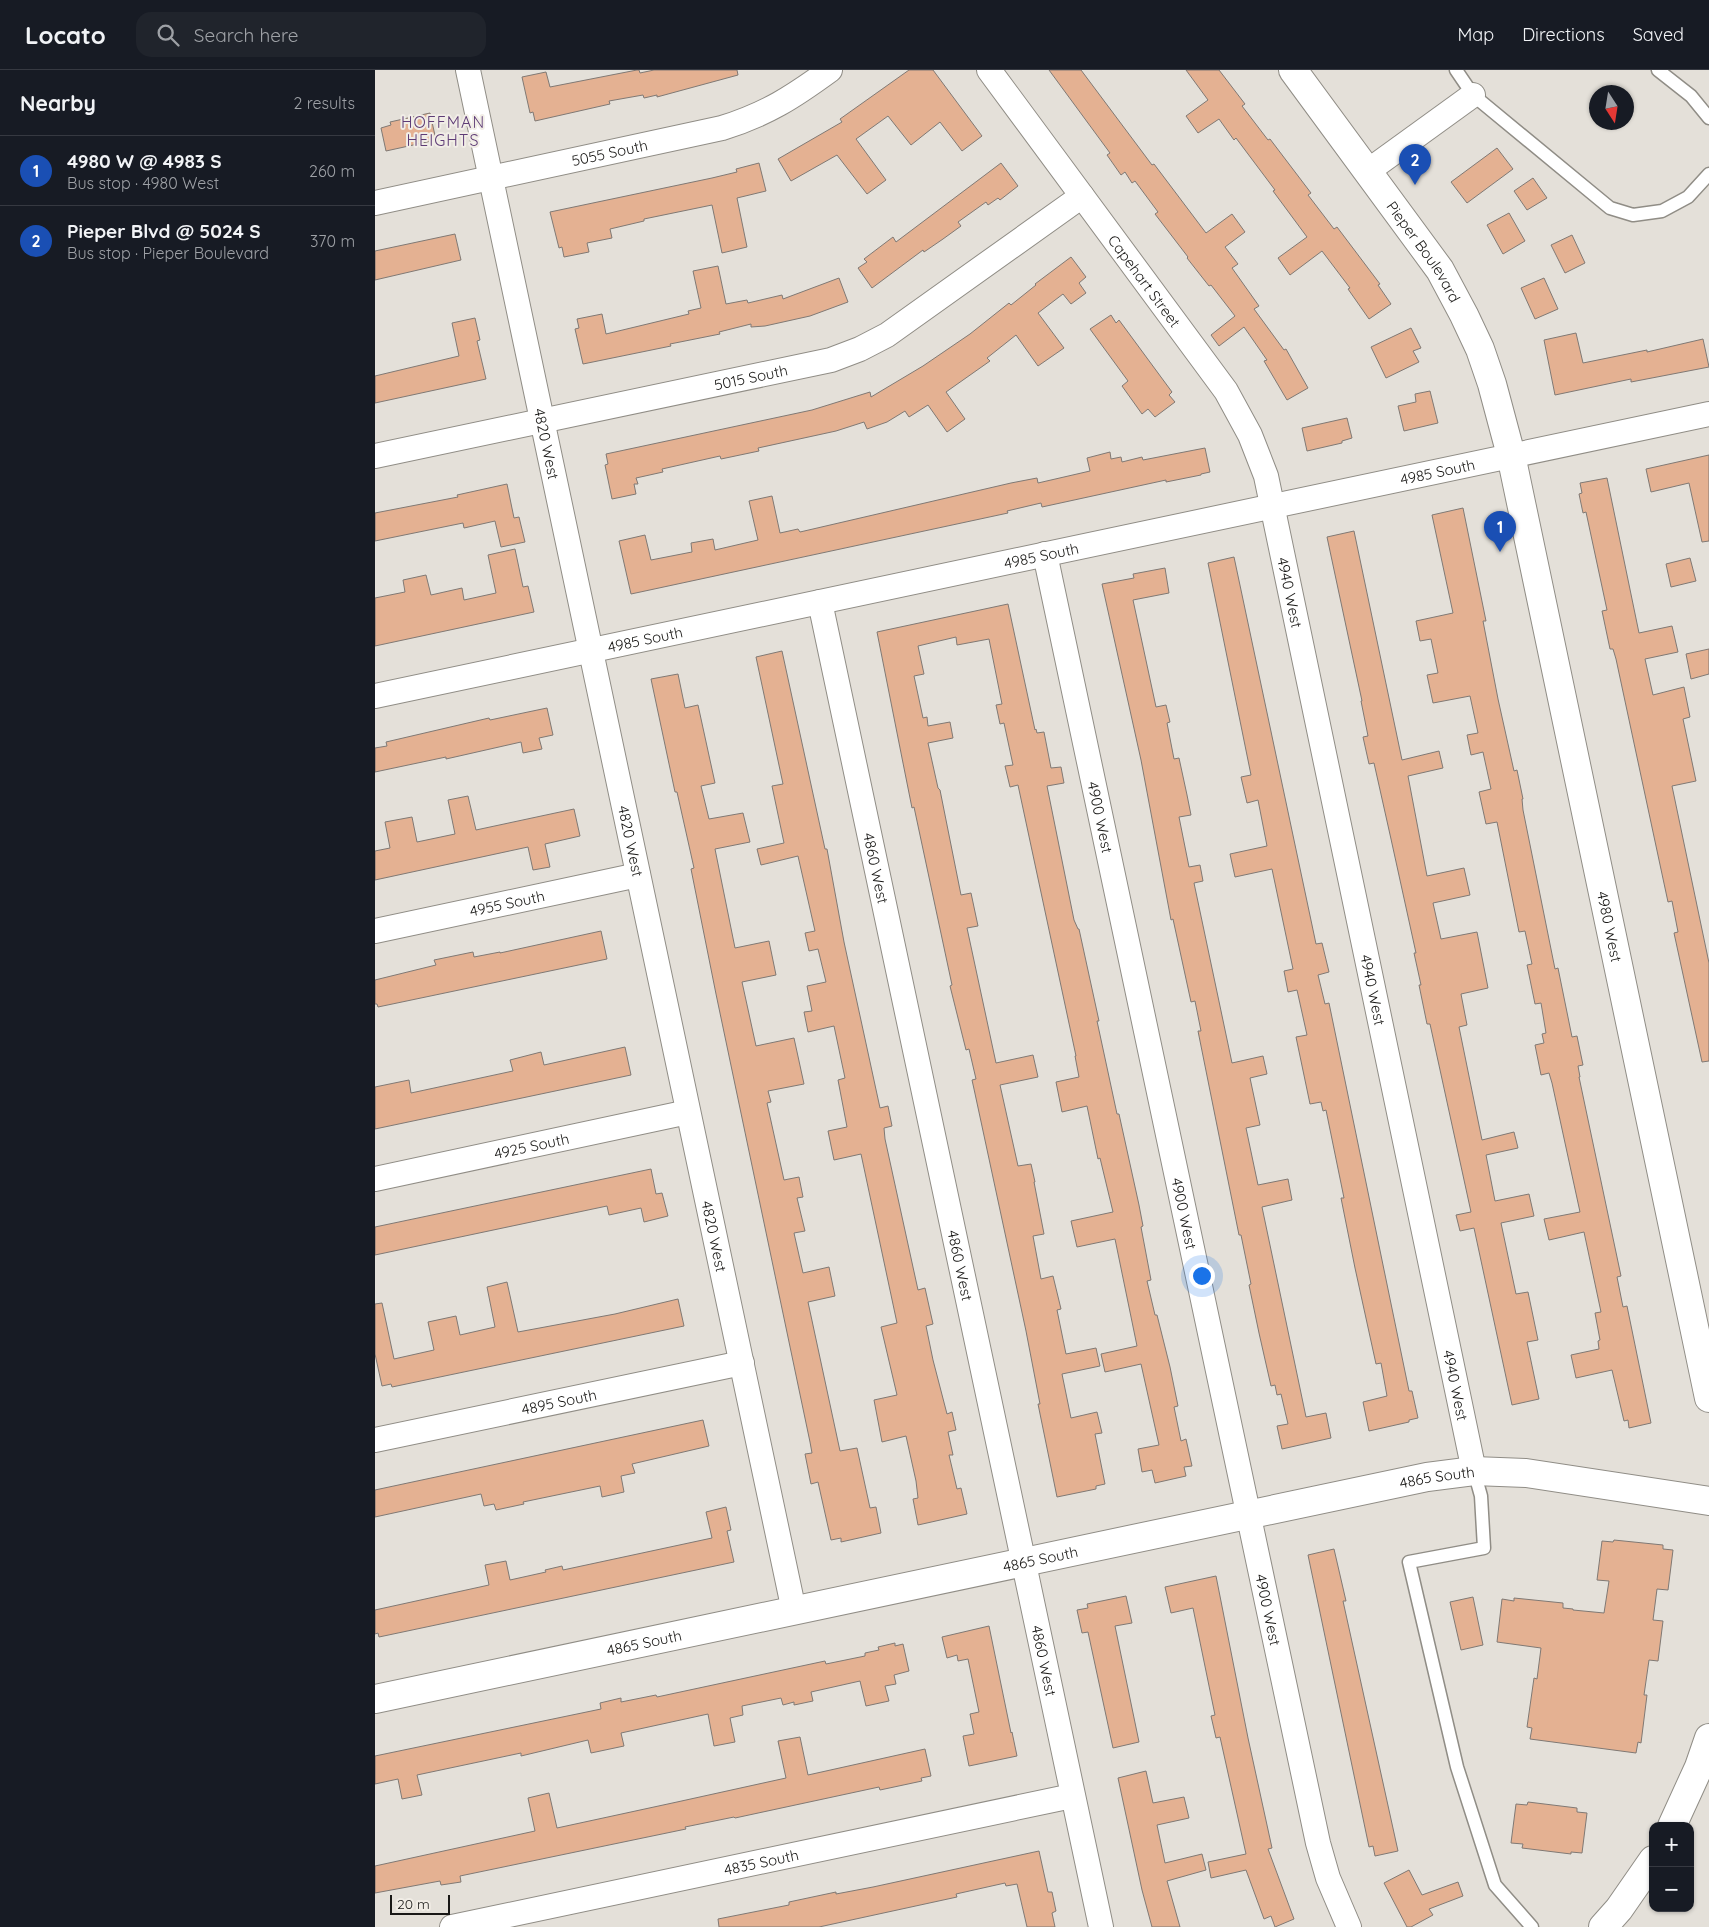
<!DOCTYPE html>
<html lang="en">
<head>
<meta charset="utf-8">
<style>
	:root { --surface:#171b24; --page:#20242c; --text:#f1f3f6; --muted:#9ea1a6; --line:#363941; --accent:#c0a2d8 }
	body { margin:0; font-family:Quicksand,sans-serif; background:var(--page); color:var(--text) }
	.controls { position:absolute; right:15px; bottom:15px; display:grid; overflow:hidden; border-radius:10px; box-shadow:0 1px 4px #0004 }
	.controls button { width:45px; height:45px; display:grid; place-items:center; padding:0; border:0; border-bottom:1px solid var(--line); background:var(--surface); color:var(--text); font:25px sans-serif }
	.compass { position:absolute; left:1214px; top:15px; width:45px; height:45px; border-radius:50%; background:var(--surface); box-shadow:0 1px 4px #0004; rotate:168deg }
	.scale { position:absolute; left:15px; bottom:12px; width:60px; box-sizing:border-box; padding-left:5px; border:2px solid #191816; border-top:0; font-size:14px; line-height:18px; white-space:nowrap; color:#191816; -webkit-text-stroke:4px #f1ede6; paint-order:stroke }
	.you { position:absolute; left:826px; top:1205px; width:18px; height:18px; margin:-12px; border:4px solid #fff; border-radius:50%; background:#1a73e8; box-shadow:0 0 0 8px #1a73e833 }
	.badge { display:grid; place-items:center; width:32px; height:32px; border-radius:50%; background:var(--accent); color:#fff; font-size:16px; font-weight:700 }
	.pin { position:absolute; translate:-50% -41px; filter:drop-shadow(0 1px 2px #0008) }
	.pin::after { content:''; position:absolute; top:26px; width:18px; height:15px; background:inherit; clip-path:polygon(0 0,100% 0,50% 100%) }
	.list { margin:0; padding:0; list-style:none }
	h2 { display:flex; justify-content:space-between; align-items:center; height:65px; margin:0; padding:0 20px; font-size:21px }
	h2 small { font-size:16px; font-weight:400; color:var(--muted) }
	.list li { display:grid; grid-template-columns:32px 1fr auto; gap:15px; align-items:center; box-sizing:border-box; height:70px; padding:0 20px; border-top:1px solid var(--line) }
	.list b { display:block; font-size:19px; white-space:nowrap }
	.list p { margin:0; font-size:16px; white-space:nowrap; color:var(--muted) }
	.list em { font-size:16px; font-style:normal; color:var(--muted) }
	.icon { flex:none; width:28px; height:28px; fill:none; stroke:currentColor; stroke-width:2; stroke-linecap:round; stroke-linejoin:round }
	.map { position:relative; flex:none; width:1334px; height:1857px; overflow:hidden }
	header { display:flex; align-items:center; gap:30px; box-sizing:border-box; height:70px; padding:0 25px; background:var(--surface); border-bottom:1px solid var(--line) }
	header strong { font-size:24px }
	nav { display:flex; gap:28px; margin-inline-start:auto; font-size:18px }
	.search { width:350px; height:45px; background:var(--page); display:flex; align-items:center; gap:12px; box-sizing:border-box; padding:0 18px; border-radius:15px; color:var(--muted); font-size:19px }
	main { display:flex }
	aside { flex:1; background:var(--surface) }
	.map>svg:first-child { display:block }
	.building { fill:#e4b192; stroke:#807974 }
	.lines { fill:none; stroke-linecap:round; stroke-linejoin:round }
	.lane-casing { stroke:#908d86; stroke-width:15 }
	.street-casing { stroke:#908d86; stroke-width:26 }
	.secondary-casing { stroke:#908d86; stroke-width:30 }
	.lane { stroke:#fff; stroke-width:12 }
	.street { stroke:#fff; stroke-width:24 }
	.secondary { stroke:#fff; stroke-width:28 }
	.labels { text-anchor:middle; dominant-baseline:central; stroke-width:4; stroke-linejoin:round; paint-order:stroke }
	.street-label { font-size:15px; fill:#191816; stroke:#f1ede6 }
	.neighbourhood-label { font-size:16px; letter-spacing:1px; fill:#5e3c76; stroke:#f1ede6 }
</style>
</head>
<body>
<header>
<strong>Locato</strong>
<div class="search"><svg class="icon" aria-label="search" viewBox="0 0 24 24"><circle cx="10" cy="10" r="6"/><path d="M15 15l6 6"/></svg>Search here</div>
<nav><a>Map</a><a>Directions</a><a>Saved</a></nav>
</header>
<main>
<aside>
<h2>Nearby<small>2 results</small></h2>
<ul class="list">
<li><span class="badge" style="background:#1a4fb4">1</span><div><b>4980 W @ 4983 S</b><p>Bus stop · 4980 West</p></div><em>260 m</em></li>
<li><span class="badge" style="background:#1a4fb4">2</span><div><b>Pieper Blvd @ 5024 S</b><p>Bus stop · Pieper Boulevard</p></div><em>370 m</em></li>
</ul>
</aside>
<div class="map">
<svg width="1334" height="1857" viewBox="0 0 1334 1857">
	<rect width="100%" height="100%" fill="#e4e0d9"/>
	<g class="building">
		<polygon points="262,0 264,0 265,3 279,0 362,0 363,5 282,27 282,25 269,28 268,25 234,31 235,34 160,51 158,42 155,43 147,7 171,2 175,17"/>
		<polygon points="534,0 558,0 607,66 587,81 565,52 536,75 513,46 481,69 511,110 492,124 462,85 416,111 403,89 467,52 465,49"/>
		<polygon points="674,0 706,0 777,95 779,94 831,163 857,144 870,162 850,177 863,194 857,198 884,236 879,239 909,280 911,279 933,318 912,330 889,291 892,290 869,257 844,276 836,265 860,246 836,215 834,216 812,188 813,187 780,144 783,142 760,111 757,113 750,102 746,105 732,85 735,83"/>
		<polygon points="811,0 844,0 870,34 867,36 893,70 895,69 936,123 933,125 959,159 962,157 1005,214 1003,215 1016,234 994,249 973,219 975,218 947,181 915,205 903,188 932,167 898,121 900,120 861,68 859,70 844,49 823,63 811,46 833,30"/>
		<polygon points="55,43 61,70 11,81 6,58 16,55 15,52"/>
		<polygon points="1122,78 1138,99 1092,133 1076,112"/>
		<polygon points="384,93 391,121 362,128 372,177 347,183 337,135 269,149 269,151 235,159 237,168 212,173 214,182 189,187 187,177 184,178 175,142 337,108 362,102 361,99"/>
		<polygon points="626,93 643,116 625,130 623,128 613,135 611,132 583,152 586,156 568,169 549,182 548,180 497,218 483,198 492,192 489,189 518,167 521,172"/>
		<polygon points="1158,108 1172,128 1152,140 1139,121"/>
		<polygon points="1134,143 1150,171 1128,184 1112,155"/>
		<polygon points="80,164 86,190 0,210 0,181"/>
		<polygon points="1197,165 1210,193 1190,203 1176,175"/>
		<polygon points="696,187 711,207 704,213 711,223 696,234 688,224 663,243 689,278 663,296 641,265 612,288 615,291 571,322 590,349 572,362 553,335 534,347 530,341 512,352 492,359 489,352 461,361 383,378 384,381 346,389 345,386 287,399 288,402 261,408 263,414 259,414 261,424 237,429 230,395 233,394 231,384 437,340 495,322 496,327 548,296 595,264 634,233 636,235 661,215 660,214"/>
		<polygon points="343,196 351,234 372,230 373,233 407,225 408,229 464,208 473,232 435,246 390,256 376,257 376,254 344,262 345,264 295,274 296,276 208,294 200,259 204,258 202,249 227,244 231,264 314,244 313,241 326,238 318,201"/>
		<polygon points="1169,208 1183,239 1160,249 1146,218"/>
		<polygon points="736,245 741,253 744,250 797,322 794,325 800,332 780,347 773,339 767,344 747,316 753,311 715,259"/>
		<polygon points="100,248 105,270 102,271 111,309 0,333 0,306 84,286 77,253"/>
		<polygon points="1036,258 1046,278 1038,281 1044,292 1011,308 996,277"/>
		<polygon points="1201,263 1208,293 1272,280 1272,282 1328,269 1334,297 1256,312 1256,309 1180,325 1169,270"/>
		<polygon points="1055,321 1063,353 1029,361 1023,336 1041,332 1040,324"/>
		<polygon points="972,348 977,368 967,371 967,373 932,381 927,358"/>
		<polygon points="830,378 835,402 826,404 826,405 791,412 791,410 667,437 666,433 632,441 633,443 256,524 244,471 270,465 276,490 317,482 316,473 338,469 340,480 383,470 374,431 397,426 405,463 423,459 425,462 636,413 662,408 663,413 715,401 712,388 735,382 736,389 746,387 747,392 767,387 768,390"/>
		<polygon points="1334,385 1334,471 1327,472 1314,413 1276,422 1271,399"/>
		<polygon points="1232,408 1264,563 1297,556 1303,582 1270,589 1278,625 1309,617 1315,647 1308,649 1321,711 1297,716 1334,893 1334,991 1327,992 1299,863 1303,862 1297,831 1293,832 1241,589 1238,579 1235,579 1227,541 1232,540 1211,442 1208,443 1204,424 1207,423 1205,413"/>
		<polygon points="132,414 139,448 144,447 150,472 126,477 120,451 89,458 88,453 0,471 0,443 83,427 82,425"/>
		<polygon points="1088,438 1111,551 1108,551 1123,629 1139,701 1142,700 1148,729 1147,729 1148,740 1180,899 1183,898 1197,967 1202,966 1208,995 1203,996 1205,1007 1204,1007 1246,1206 1242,1207 1248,1237 1252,1236 1276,1353 1254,1358 1253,1350 1249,1351 1237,1300 1201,1308 1196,1285 1224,1279 1223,1271 1225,1270 1220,1243 1226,1242 1209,1162 1174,1170 1169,1149 1205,1142 1177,1013 1174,1003 1166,1005 1160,975 1169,973 1167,964 1171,963 1166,933 1160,934 1152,895 1157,894 1150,861 1144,862 1122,752 1111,754 1104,722 1116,719 1108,682 1096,685 1092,665 1103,663 1095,626 1058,633 1052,605 1063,603 1056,569 1045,571 1041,551 1078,543 1057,445"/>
		<polygon points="979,461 1027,690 1064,681 1068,698 1033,706 1052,806 1089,798 1095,825 1058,833 1066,869 1102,862 1113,918 1086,924 1092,955 1084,957 1107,1070 1139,1062 1143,1078 1111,1085 1120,1131 1154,1124 1159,1146 1126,1153 1141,1224 1153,1222 1163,1270 1152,1272 1164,1329 1137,1335 1099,1158 1085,1161 1081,1145 1096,1142 1055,954 1052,954 1044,915 1046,915 1039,883 1041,883 1016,769 999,693 994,694 988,667 993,666 986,631 987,631 952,467"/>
		<polygon points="140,479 148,517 153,516 159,542 0,576 0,528 30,522 28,510 51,505 56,525 87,518 89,530 121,523 113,485"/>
		<polygon points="859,487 937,855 941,874 947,873 954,902 943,905 950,934 954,933 1034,1321 1037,1321 1043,1348 1034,1350 1034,1352 994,1361 988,1332 1012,1326 1006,1293 1001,1294 980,1198 966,1128 969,1128 951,1040 948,1041 946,1032 935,1034 921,967 932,965 922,920 913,922 909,901 918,899 897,799 860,807 855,784 892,776 883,730 872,733 866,707 876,705 833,493"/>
		<polygon points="1315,488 1321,511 1296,517 1291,494"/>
		<polygon points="790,498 794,523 758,530 781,637 791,635 795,652 792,653 799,689 804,688 812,725 816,745 804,747 814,797 825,795 828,811 819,813 857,993 888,986 892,1004 875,1008 885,1055 871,1058 883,1115 913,1109 917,1130 887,1137 931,1347 951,1343 956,1368 907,1379 902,1356 913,1354 906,1324 902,1325 900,1315 896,1316 884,1263 874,1215 876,1214 866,1165 864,1165 823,961 826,961 820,931 816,932 798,849 796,850 766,690 727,514 759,508 758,504"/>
		<polygon points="633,534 660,660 661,659 662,663 669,662 676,698 686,697 689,713 672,716 699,850 703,859 704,859 724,951 722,951 742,1044 744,1044 764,1135 768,1156 766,1157 776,1210 772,1211 780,1245 782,1245 795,1297 803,1336 799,1337 806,1371 811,1369 817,1396 809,1397 811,1406 780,1413 777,1400 767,1402 763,1379 784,1375 766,1294 730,1302 726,1284 762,1276 740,1169 702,1177 696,1151 738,1142 725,1088 723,1089 712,1036 687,1042 681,1012 704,1007 700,986 701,986 643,715 635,717 630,696 638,695 629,653 625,654 621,635 627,634 614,569 582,575 581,567 543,576 549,604 539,606 548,648 552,647 553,656 575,652 578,668 553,673 563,718 565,720 586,825 596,823 603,856 592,858 621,993 658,985 663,1007 625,1015 643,1096 656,1094 660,1112 659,1112 669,1164 658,1166 666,1209 678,1206 686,1239 682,1240 691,1284 721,1278 725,1296 687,1304 696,1348 722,1342 727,1363 720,1364 730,1414 721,1416 721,1419 682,1427 663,1334 665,1334 651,1261 599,1019 597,1010 601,1009 594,979 591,980 575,916 577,915 539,737 537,738 529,698 502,562"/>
		<polygon points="1334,579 1334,604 1316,609 1311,584"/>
		<polygon points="407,581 450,779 452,779 469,872 505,1038 513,1036 517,1056 509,1058 510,1069 543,1220 550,1218 558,1254 551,1256 558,1290 572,1344 577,1342 581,1360 573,1362 578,1385 574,1385 582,1419 586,1418 592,1444 543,1455 538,1429 543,1428 541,1411 531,1366 507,1372 499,1330 522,1325 506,1257 522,1253 486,1084 459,1090 453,1061 472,1057 463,1010 470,1008 459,956 433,962 429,942 437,941 432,916 451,912 443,879 434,881 430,863 440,861 423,786 386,795 382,779 409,773 397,716 408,714 381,587"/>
		<polygon points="303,604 310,638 323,635 340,713 326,716 334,749 368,743 375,772 340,779 360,878 394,871 401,905 367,912 381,976 419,968 429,1014 393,1021 396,1032 392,1033 409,1110 424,1107 428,1127 422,1128 430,1161 419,1163 428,1203 454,1197 460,1226 433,1232 465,1381 482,1378 495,1438 501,1437 506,1463 466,1472 466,1468 456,1470 443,1412 436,1414 430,1384 437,1383 435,1372 341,924 316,799 319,798 302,722 300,722 276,609"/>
		<polygon points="172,638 178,665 164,668 167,679 148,683 146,672 71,689 71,687 0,702 0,678 12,676 11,672 114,648 115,650"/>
		<polygon points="93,726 101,760 199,739 205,766 170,774 175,797 158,800 153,777 0,810 0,781 15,778 10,752 37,747 42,772 80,764 73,730"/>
		<polygon points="226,861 232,889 3,937 2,934 0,934 0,910 61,895 59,890 98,882 99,887 125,882 125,883"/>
		<polygon points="250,977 256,1005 0,1059 0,1017 34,1010 36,1023 138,1001 135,990 166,982 169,995"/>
		<polygon points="276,1099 281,1124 287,1123 293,1146 269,1152 266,1138 234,1145 232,1136 0,1185 0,1157"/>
		<polygon points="132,1212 143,1262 240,1244 303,1229 309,1256 17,1317 16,1314 7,1316 0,1284 0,1234 7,1233 19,1289 59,1280 53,1252 81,1246 85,1265 120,1257 112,1217"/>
		<polygon points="328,1350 334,1376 257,1394 260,1403 246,1406 249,1422 227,1427 225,1416 148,1432 149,1434 121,1440 119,1434 109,1436 106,1424 0,1447 0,1420"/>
		<polygon points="351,1437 356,1460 352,1461 359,1492 4,1567 3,1563 0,1564 0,1540 114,1515 110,1495 131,1491 135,1510 171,1502 170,1500 187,1496 188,1500 337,1468 331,1442"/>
		<polygon points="1239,1470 1288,1475 1288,1479 1298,1480 1293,1520 1282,1519 1278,1550 1288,1551 1283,1591 1274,1590 1269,1625 1272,1625 1266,1673 1263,1672 1261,1683 1155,1669 1157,1658 1152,1657 1159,1608 1162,1609 1166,1578 1122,1572 1127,1529 1139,1531 1139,1528 1188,1533 1188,1538 1198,1539 1198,1540 1229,1543 1234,1511 1222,1510 1227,1471 1238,1472"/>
		<polygon points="959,1479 971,1531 968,1531 1023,1781 1000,1786 998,1776 994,1777 933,1485"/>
		<polygon points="841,1506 873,1668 897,1778 893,1779 919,1849 900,1857 896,1846 889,1849 871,1800 836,1808 833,1792 871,1784 845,1667 841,1668 836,1646 840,1645 818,1538 796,1543 790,1517"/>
		<polygon points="751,1526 757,1553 740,1556 764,1672 738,1678 713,1562 707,1563 702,1540 713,1538 712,1534"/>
		<polygon points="1098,1527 1108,1575 1086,1580 1075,1532"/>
		<polygon points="614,1556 636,1663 637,1662 642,1686 594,1696 588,1666 599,1664 595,1644 604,1642 593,1589 583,1591 582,1585 572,1588 567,1567"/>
		<polygon points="520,1573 520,1576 528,1574 534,1601 519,1605 521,1614 510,1616 514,1631 491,1636 485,1611 436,1622 438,1631 419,1635 419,1632 408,1635 406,1628 367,1636 368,1645 355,1648 360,1672 339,1676 333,1644 246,1663 249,1676 216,1683 213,1670 146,1686 146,1683 42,1705 47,1725 27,1729 23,1709 0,1714 0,1686 226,1639 225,1633 246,1628 246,1632 281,1625 282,1627 450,1591 451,1594 490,1586 490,1583 504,1580 503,1577"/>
		<polygon points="425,1667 433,1705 550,1679 556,1706 546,1708 547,1711 505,1720 504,1717 360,1748 359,1747 310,1757 311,1759 85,1806 86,1812 66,1815 65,1811 0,1823 0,1796 160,1761 153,1728 174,1723 182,1758 302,1732 411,1708 403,1671"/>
		<polygon points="771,1701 778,1733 809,1727 814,1748 782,1755 790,1793 827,1784 831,1800 792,1811 805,1857 777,1857 767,1820 743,1708"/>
		<polygon points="1153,1732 1202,1738 1202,1742 1212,1743 1207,1783 1196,1782 1196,1784 1147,1778 1148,1774 1136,1773 1141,1734 1152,1735"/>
		<polygon points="664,1781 673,1822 677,1822 681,1841 677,1843 680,1857 652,1857 642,1814 631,1816 630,1813 581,1824 582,1827 444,1857 344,1857 343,1849 414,1835 414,1832 461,1822 461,1824 498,1817"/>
		<polygon points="1034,1800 1047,1825 1083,1812 1088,1826 1054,1839 1058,1845 1036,1857 1032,1857 1009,1813"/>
	</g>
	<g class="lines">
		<g class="lane-casing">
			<g id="lane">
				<polyline points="1081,0 1098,25 1235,138 1258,145 1287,141 1313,127 1334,104"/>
				<polyline points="1283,0 1316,26 1334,48"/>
				<polyline points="1099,1401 1106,1426 1109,1478 1034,1492 1082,1697 1120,1815 1157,1857"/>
			</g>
		</g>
		<g class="street-casing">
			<g id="street">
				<path id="s1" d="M93,0L419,1541"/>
				<path id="s2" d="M614,0L851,321L875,365L891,406L1099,1401"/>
				<polyline points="993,101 1098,25"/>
				<path id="s3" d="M0,133L347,58C392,44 418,27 455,0"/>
				<path id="s4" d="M0,386L456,290L485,279L512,265L707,126"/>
				<path id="s5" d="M670,484L943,1773L953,1808L974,1857"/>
				<path id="s6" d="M445,532L726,1857"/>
				<path id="s7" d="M0,626L1334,344"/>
				<path id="s8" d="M0,861L263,805"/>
				<path id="s9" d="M0,1109L313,1042"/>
				<path id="s10" d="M0,1370L367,1293"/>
				<path id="s11" d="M77,1857L697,1726"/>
			</g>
		</g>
		<g class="secondary-casing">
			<g id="secondary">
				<path id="s12" d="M918,0L1065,200L1089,245L1105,279L1117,314L1136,385L1334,1328"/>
				<path id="s13" d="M0,1629L1052,1407L1099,1401L1151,1403L1334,1431"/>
				<polyline points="1297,1756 1324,1697 1334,1668"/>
				<polyline points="1228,1857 1244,1839 1278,1790"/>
			</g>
		</g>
		<use href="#lane" class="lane"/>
		<use href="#street" class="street"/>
		<use href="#secondary" class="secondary"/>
	</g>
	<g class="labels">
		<g class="street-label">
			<text stroke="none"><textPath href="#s3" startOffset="240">5055 South</textPath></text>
			<text stroke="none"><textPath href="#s12" startOffset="224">Pieper Boulevard</textPath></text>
			<text stroke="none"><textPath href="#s2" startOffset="262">Capehart Street</textPath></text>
			<text stroke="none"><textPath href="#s4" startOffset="384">5015 South</textPath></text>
			<text stroke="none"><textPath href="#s1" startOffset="382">4820 West</textPath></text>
			<text stroke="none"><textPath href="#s7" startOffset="1086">4985 South</textPath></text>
			<text stroke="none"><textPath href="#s7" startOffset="681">4985 South</textPath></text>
			<text stroke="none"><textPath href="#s2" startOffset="612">4940 West</textPath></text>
			<text stroke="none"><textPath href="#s7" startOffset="276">4985 South</textPath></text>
			<text stroke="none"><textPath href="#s5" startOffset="269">4900 West</textPath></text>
			<text stroke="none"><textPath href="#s1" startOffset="788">4820 West</textPath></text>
			<text stroke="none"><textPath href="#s6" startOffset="272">4860 West</textPath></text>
			<text stroke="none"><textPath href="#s8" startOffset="135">4955 South</textPath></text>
			<text stroke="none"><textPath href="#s12" startOffset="929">4980 West</textPath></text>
			<text stroke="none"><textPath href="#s2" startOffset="1018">4940 West</textPath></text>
			<text stroke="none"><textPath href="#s9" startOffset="160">4925 South</textPath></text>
			<text stroke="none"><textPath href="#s5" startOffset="674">4900 West</textPath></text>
			<text stroke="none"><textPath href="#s1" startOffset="1192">4820 West</textPath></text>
			<text stroke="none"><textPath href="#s6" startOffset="678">4860 West</textPath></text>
			<text stroke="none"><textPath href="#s2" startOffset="1422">4940 West</textPath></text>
			<text stroke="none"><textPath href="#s10" startOffset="188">4895 South</textPath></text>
			<text stroke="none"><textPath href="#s13" startOffset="1085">4865 South</textPath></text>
			<text stroke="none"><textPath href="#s13" startOffset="680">4865 South</textPath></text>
			<text stroke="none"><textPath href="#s5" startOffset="1079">4900 West</textPath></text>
			<text stroke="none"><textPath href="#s13" startOffset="275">4865 South</textPath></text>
			<text stroke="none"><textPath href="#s6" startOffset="1082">4860 West</textPath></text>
			<text stroke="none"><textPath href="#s11" startOffset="316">4835 South</textPath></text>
		</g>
		<g class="neighbourhood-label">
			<text x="68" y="52">HOFFMAN<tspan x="68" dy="18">HEIGHTS</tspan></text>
		</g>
	</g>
</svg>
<div class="controls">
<button>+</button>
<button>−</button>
</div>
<svg class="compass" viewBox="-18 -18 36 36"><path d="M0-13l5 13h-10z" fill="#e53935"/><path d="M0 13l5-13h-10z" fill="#9ea1a6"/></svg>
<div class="scale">20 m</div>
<div class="you"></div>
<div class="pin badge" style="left:1125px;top:482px;background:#1a4fb4">1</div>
<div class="pin badge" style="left:1040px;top:115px;background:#1a4fb4">2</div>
</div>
</main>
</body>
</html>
